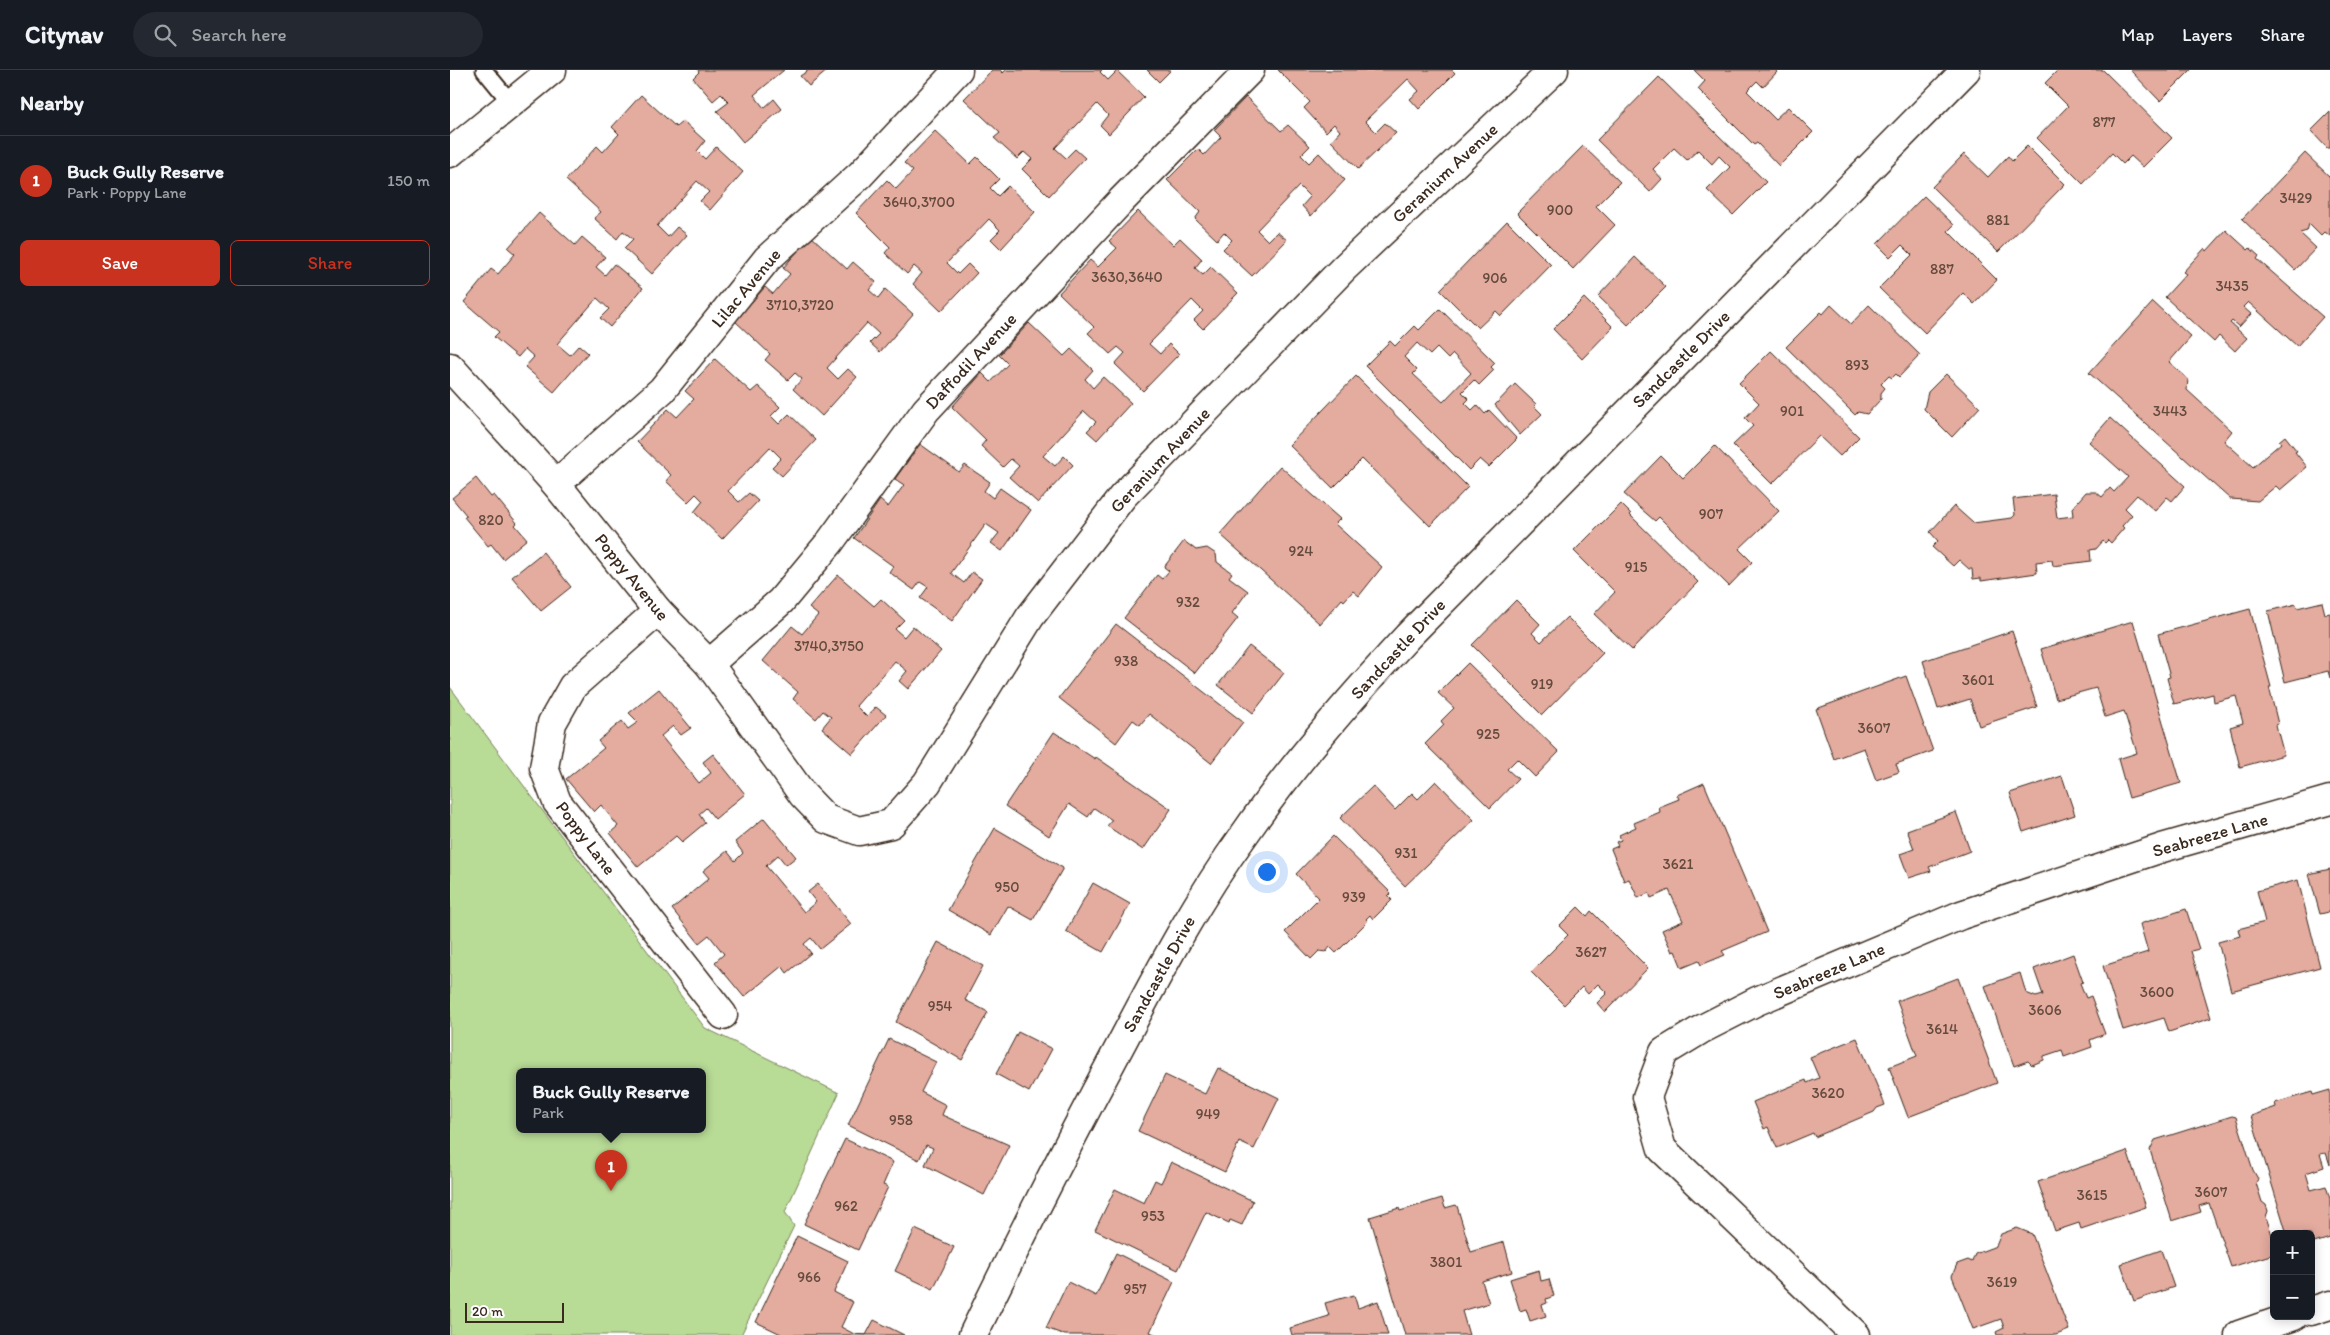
<!DOCTYPE html>
<html lang="en">
<head>
<meta charset="utf-8">
<style>
	:root { --surface:#171b24; --page:#242831; --text:#f1f3f6; --muted:#9ea1a6; --line:#363941; --accent:#c8321e }
	body { margin:0; font-family:Itim,sans-serif; background:var(--page); color:var(--text) }
	.controls { position:absolute; right:15px; bottom:15px; display:grid; overflow:hidden; border-radius:8px; box-shadow:0 2px 12px #0003 }
	.controls button { width:45px; height:45px; display:grid; place-items:center; padding:0; border:0; border-bottom:1px solid var(--line); background:var(--surface); color:var(--text); font:25px sans-serif }
	.scale { position:absolute; left:15px; bottom:12px; width:99px; box-sizing:border-box; padding-left:5px; border:2px solid #3b2a1e; border-top:0; font-size:14px; line-height:18px; white-space:nowrap; color:#3b2a1e; -webkit-text-stroke:4px #fff; paint-order:stroke }
	.you { position:absolute; left:816px; top:801px; width:18px; height:18px; margin:-12px; border:4px solid #fff; border-radius:50%; background:#1a73e8; box-shadow:0 0 0 8px #1a73e833 }
	.badge { display:grid; place-items:center; width:32px; height:32px; border-radius:50%; background:var(--accent); color:#fff; font-size:16px; font-weight:700 }
	.pin { position:absolute; translate:-50% -41px; filter:drop-shadow(0 1px 2px #0008) }
	.pin::after { content:''; position:absolute; top:26px; width:18px; height:15px; background:inherit; clip-path:polygon(0 0,100% 0,50% 100%) }
	.popup { position:absolute; left:66px; top:998px; width:190px; height:65px; box-sizing:border-box; display:grid; place-content:center; border-radius:8px; background:var(--surface); filter:drop-shadow(0 1px 4px #0005); font-size:16px; white-space:nowrap; color:var(--muted) }
	.popup b { font-size:19px; color:var(--text) }
	.popup::after { content:''; position:absolute; left:50%; top:100%; margin-left:-10px; border:10px solid transparent; border-top-color:var(--surface) }
	.list { margin:0; padding:0; list-style:none }
	h2 { display:flex; justify-content:space-between; align-items:center; height:65px; margin:0; padding:0 20px; font-size:21px }
	h2 small { font-size:16px; font-weight:400; color:var(--muted) }
	.list li { display:grid; grid-template-columns:32px 1fr auto; gap:15px; align-items:center; box-sizing:border-box; height:90px; padding:0 20px; border-top:1px solid var(--line) }
	.list b { display:block; font-size:19px; white-space:nowrap }
	.list p { margin:0; font-size:16px; white-space:nowrap; color:var(--muted) }
	.list em { font-size:16px; font-style:normal; color:var(--muted) }
	.actions { display:flex; gap:10px; padding:15px 20px }
	.actions a { flex:1; padding:11px 0; border:1px solid var(--accent); border-radius:8px; text-align:center; font-size:18px; color:var(--accent) }
	.actions .main { background:var(--accent); color:#fff }
	.icon { flex:none; width:28px; height:28px; fill:none; stroke:currentColor; stroke-width:2; stroke-linecap:round; stroke-linejoin:round }
	.map { position:relative; flex:none; width:1880px; height:1265px; overflow:hidden }
	header { display:flex; align-items:center; gap:30px; box-sizing:border-box; height:70px; padding:0 25px; background:var(--surface); border-bottom:1px solid var(--line) }
	header strong { font-size:24px }
	nav { display:flex; gap:28px; margin-inline-start:auto; font-size:18px }
	.search { width:350px; height:45px; background:var(--page); display:flex; align-items:center; gap:12px; box-sizing:border-box; padding:0 18px; border-radius:28px; color:var(--muted); font-size:19px }
	main { display:flex }
	aside { flex:1; background:var(--surface) }
	.map>svg:first-child { display:block }
	.green { fill:#b8db96; stroke:#7a825a; fill-rule:evenodd }
	.building { fill:#e4ab9f; stroke:#3b2a1e; fill-rule:evenodd }
	.lines { fill:none; stroke-linecap:round; stroke-linejoin:round }
	.service-casing { stroke:#3b2a1e; stroke-width:19 }
	.minor-casing { stroke:#3b2a1e; stroke-width:31 }
	.tertiary-casing { stroke:#3b2a1e; stroke-width:31 }
	.service { stroke:#fff; stroke-width:15 }
	.minor { stroke:#fff; stroke-width:28 }
	.tertiary { stroke:#fff; stroke-width:28 }
	.labels { text-anchor:middle; dominant-baseline:central; stroke-width:4.5; stroke-linejoin:round; paint-order:stroke }
	.number-label { font-size:15px; fill:#654a3e }
	.street-label { font-size:18px; fill:#3b2a1e; stroke:#fff }
</style>
</head>
<body>
<header>
<strong>Citynav</strong>
<div class="search"><svg class="icon" aria-label="search" viewBox="0 0 24 24"><circle cx="10" cy="10" r="6"/><path d="M15 15l6 6"/></svg>Search here</div>
<nav><a>Map</a><a>Layers</a><a>Share</a></nav>
</header>
<main>
<aside>
<h2>Nearby<small></small></h2>
<ul class="list">
<li><span class="badge">1</span><div><b>Buck Gully Reserve</b><p>Park · Poppy Lane</p></div><em>150 m</em></li>
</ul>
<div class="actions"><a class="main">Save</a><a>Share</a></div>
</aside>
<div class="map">
<svg width="1880" height="1265" viewBox="0 0 1880 1265">
	<rect width="100%" height="100%" fill="#fff"/>
	<filter id="ink" filterUnits="userSpaceOnUse"><feTurbulence type="fractalNoise" baseFrequency=".02" numOctaves="2"/><feDisplacementMap in="SourceGraphic" scale="10" xChannelSelector="R" yChannelSelector="G"/><feConvolveMatrix kernelMatrix="1 2 1 2 8 2 1 2 1" color-interpolation-filters="sRGB"/></filter>
	<g filter="url(#ink)">
		<path class="green" d="M0,617L255,958L389,1023L335,1142L344,1156L291,1265H0ZM252,1002V1060H70V1002Z"/>
		<g class="building">
			<polygon points="248,0 334,0 304,25 314,38 324,29 332,39 293,72 267,41 279,32 271,24 263,31 243,8 249,2"/>
			<polygon points="359,0 378,0 359,16 350,6"/>
			<polygon points="542,0 550,0 553,3 556,0 652,0 650,2 658,10 667,1 694,27 659,64 650,55 658,45 647,34 605,78 616,88 625,79 635,88 599,126 572,99 582,89 574,82 567,89 544,68 550,63 514,29"/>
			<polygon points="697,0 721,0 709,12"/>
			<polygon points="828,0 1002,0 1005,3 969,39 960,29 969,21 958,9 915,51 926,62 935,53 946,63 908,99 881,71 890,61 884,54 876,62 854,38 860,32"/>
			<polygon points="1244,0 1325,0 1327,2 1313,17 1307,11 1297,21 1325,49 1338,37 1363,62 1329,96 1307,73 1304,75 1248,19 1255,11"/>
			<polygon points="1608,0 1653,0 1722,68 1693,97 1681,86 1673,94 1662,83 1633,114 1587,68 1618,36 1595,13"/>
			<polygon points="1680,0 1741,0 1710,31"/>
			<polygon points="1209,7 1316,112 1283,145 1257,120 1280,97 1269,86 1262,94 1248,80 1237,90 1224,78 1203,99 1212,109 1200,122 1147,70"/>
			<polygon points="191,25 226,57 233,51 255,71 247,81 255,89 266,77 293,102 260,140 250,131 259,122 247,111 207,156 218,167 227,157 237,165 202,204 174,178 183,169 173,161 167,169 144,148 151,142 116,110 147,76 153,82 169,64 162,57"/>
			<polygon points="796,27 831,61 838,55 860,76 851,85 859,93 869,83 895,110 861,146 852,136 860,127 849,116 807,160 818,171 827,162 837,170 802,206 773,179 782,170 774,162 767,170 745,149 750,142 717,110 748,79 754,85 771,67 764,60"/>
			<polygon points="1880,42 1880,78 1877,78 1861,61"/>
			<polygon points="485,61 520,94 527,87 549,109 540,118 548,126 558,116 585,142 551,179 541,169 550,160 539,149 497,193 508,204 518,194 527,203 491,241 463,214 472,203 464,196 457,204 435,183 440,177 406,143 437,110 446,119 463,101 454,93"/>
			<polygon points="1133,76 1170,112 1146,136 1165,155 1123,199 1067,143"/>
			<polygon points="1577,76 1615,114 1548,182 1482,117 1514,84 1538,107 1558,86 1562,91"/>
			<polygon points="1855,83 1880,107 1880,166 1875,162 1871,166 1859,154 1857,161 1850,163 1866,178 1845,200 1792,149"/>
			<polygon points="1474,126 1504,155 1498,161 1547,210 1524,234 1513,223 1475,263 1429,218 1462,185 1452,175 1440,187 1427,174"/>
			<polygon points="688,141 723,175 730,168 752,189 745,198 753,205 761,197 788,223 753,259 744,250 753,241 742,230 699,274 710,284 719,274 729,284 693,321 665,294 675,283 668,277 660,284 638,263 644,257 609,223 640,190 648,197 667,178 659,171"/>
			<polygon points="89,143 125,175 132,167 155,187 146,197 155,205 164,194 193,218 160,257 150,248 159,239 147,228 107,274 120,285 129,275 138,283 104,322 75,297 84,287 75,279 68,287 44,267 49,262 14,232 41,199 48,204 65,184 58,178"/>
			<polygon points="1057,151 1101,195 1051,246 1046,241 1028,258 990,220"/>
			<polygon points="1776,160 1798,180 1800,178 1809,186 1807,189 1873,247 1847,276 1798,232 1793,237 1801,244 1789,257 1782,251 1780,253 1797,268 1785,281 1769,266 1764,272 1715,227 1736,204 1733,202 1755,178 1757,181"/>
			<polygon points="361,166 397,199 403,192 426,212 419,220 428,228 435,219 463,244 430,282 420,273 429,264 417,253 377,298 388,309 398,299 407,307 372,346 343,319 352,309 345,303 338,310 315,290 320,284 285,251 315,217 323,224 340,204 333,198"/>
			<polygon points="1185,187 1216,217 1178,255 1148,226"/>
			<polygon points="1134,228 1163,257 1132,289 1103,259"/>
			<polygon points="1703,232 1741,267 1719,292 1738,309 1737,320 1782,361 1774,371 1803,397 1831,373 1829,371 1835,366 1847,381 1845,382 1857,397 1830,420 1826,416 1808,431 1780,429 1639,303"/>
			<polygon points="1381,235 1401,254 1419,235 1470,285 1449,307 1446,304 1442,308 1439,306 1431,314 1435,318 1431,323 1431,329 1417,344 1408,342 1405,345 1336,277 1371,242 1373,244"/>
			<path d="M990,239L1045,293L1041,297L1044,300L1029,315L1024,310L1012,322L1019,329L1015,333L1022,340L1027,335L1035,344L1039,340L1067,369L1039,397L1030,389L1019,400L915,296L940,271L945,276L965,256L969,260ZM967,273L980,285L987,278L998,289L1003,284L1021,303L993,332L963,304L967,300L954,287Z"/>
			<polygon points="579,253 614,286 621,279 643,300 635,309 643,318 653,307 681,333 647,370 637,361 646,352 634,341 593,386 605,396 614,386 623,395 588,433 559,407 569,396 561,389 553,397 531,376 536,370 502,337 532,303 541,312 558,294 549,285"/>
			<polygon points="1321,281 1409,367 1390,386 1369,366 1322,414 1283,375 1303,356 1295,348 1309,333 1289,313"/>
			<polygon points="265,289 301,322 308,316 330,337 321,346 329,354 339,344 366,370 332,406 322,397 331,388 320,377 278,421 289,432 299,423 308,431 272,469 244,442 253,431 246,424 238,432 216,411 221,405 187,372 218,339 227,347 244,329 235,321"/>
			<polygon points="1496,304 1530,337 1502,367 1474,339 1478,322"/>
			<polygon points="906,306 1018,417 980,456 912,389 883,418 839,375"/>
			<polygon points="1065,314 1086,334 1084,336 1092,344 1070,365 1045,335"/>
			<polygon points="1660,348 1735,416 1722,431 1717,427 1705,441 1687,425 1675,438 1682,445 1672,456 1674,458 1661,473 1658,470 1655,473 1653,471 1646,479 1640,480 1641,491 1603,496 1602,490 1586,492 1587,503 1531,511 1531,508 1523,509 1522,499 1519,499 1509,490 1503,496 1482,477 1488,471 1480,462 1504,436 1523,453 1562,448 1565,445 1563,429 1604,424 1607,448 1623,446 1622,438 1636,422 1646,422 1652,427 1660,418 1664,422 1678,407 1639,372"/>
			<polygon points="470,374 509,402 515,395 540,412 534,421 543,428 550,418 581,440 552,481 541,473 549,463 536,454 501,503 514,513 522,502 532,509 502,551 470,528 478,517 470,512 464,520 439,502 443,496 404,468 430,430 438,437 454,415 445,409"/>
			<polygon points="1265,376 1329,441 1289,479 1302,492 1279,516 1209,447 1205,451 1174,424 1211,386 1233,408"/>
			<polygon points="830,396 890,449 885,454 932,497 909,526 903,521 894,531 892,529 870,554 770,464"/>
			<polygon points="26,408 41,427 44,425 67,453 65,455 77,469 53,489 41,474 38,476 14,447 17,446 2,428"/>
			<polygon points="1171,434 1181,444 1180,445 1248,512 1182,580 1144,544 1165,522 1124,481"/>
			<polygon points="734,471 746,480 757,478 766,484 767,492 782,503 779,507 798,521 782,543 788,548 745,603 674,548 707,505 712,509 719,501 714,497"/>
			<polygon points="93,482 121,517 91,541 62,507"/>
			<polygon points="388,505 424,536 431,529 454,550 445,559 454,567 463,556 491,581 458,619 449,611 457,601 445,591 406,636 417,647 426,637 436,645 402,684 372,658 381,647 373,641 366,649 343,629 348,622 313,591 342,556 352,564 368,545 359,538"/>
			<polygon points="1066,530 1090,554 1082,563 1091,572 1117,547 1153,583 1092,645 1022,575"/>
			<polygon points="1872,532 1875,544 1880,543 1880,608 1878,601 1835,612 1818,541 1846,534 1847,538"/>
			<polygon points="1800,539 1821,617 1819,617 1828,654 1826,655 1834,685 1790,697 1780,657 1793,653 1786,626 1764,632 1763,624 1724,634 1717,608 1720,607 1708,564"/>
			<polygon points="1683,551 1731,713 1679,728 1668,689 1687,683 1674,641 1655,647 1646,618 1606,629 1591,579"/>
			<polygon points="666,554 793,652 761,693 699,644 690,655 683,650 666,673 609,628"/>
			<polygon points="1562,561 1587,637 1529,656 1520,629 1488,639 1473,591"/>
			<polygon points="799,576 834,603 803,643 768,615"/>
			<polygon points="1018,593 1109,682 1085,707 1067,689 1057,699 1068,709 1040,738 975,674 994,655 991,651 1004,638 988,623"/>
			<polygon points="1456,606 1483,681 1446,694 1449,702 1426,710 1414,678 1384,689 1366,639"/>
			<polygon points="209,619 241,658 231,665 223,656 211,666 249,713 261,703 253,692 263,684 295,724 265,749 256,738 249,744 255,753 232,772 226,766 188,797 160,763 168,756 151,735 144,742 116,709 154,678 148,671 172,651 178,659 188,652 179,643"/>
			<polygon points="604,662 645,689 646,687 721,739 693,780 657,756 662,750 644,738 638,747 619,734 599,766 555,736"/>
			<polygon points="1612,706 1625,745 1573,762 1560,723"/>
			<polygon points="986,711 1024,750 955,816 890,748 923,716 945,740 962,723 968,729"/>
			<polygon points="1254,713 1317,862 1272,881 1275,885 1251,895 1249,891 1232,898 1225,881 1222,882 1212,860 1233,851 1219,820 1201,828 1199,823 1188,828 1179,809 1174,811 1161,779 1168,776 1166,772 1171,770 1169,765 1186,757 1184,753 1210,742 1209,737 1229,729 1227,725"/>
			<polygon points="1506,742 1520,781 1479,797 1481,801 1459,808 1450,784 1464,779 1457,760"/>
			<polygon points="314,748 346,787 336,795 328,785 316,796 354,842 366,832 358,822 368,814 401,854 370,879 361,868 354,874 361,883 337,903 332,896 294,927 265,892 274,884 259,865 249,873 222,839 259,808 253,801 277,781 285,791 293,783 285,772"/>
			<polygon points="545,758 613,798 583,850 558,836 541,865 498,840"/>
			<polygon points="883,766 941,823 938,826 942,830 923,849 920,845 916,849 918,851 886,883 880,877 876,882 869,881 861,889 835,862 869,828 846,804"/>
			<polygon points="1880,799 1880,844 1879,842 1870,844 1859,804"/>
			<polygon points="1848,810 1870,897 1781,921 1768,872 1790,866 1788,859 1815,852 1807,821"/>
			<polygon points="643,813 680,834 653,882 616,861"/>
			<polygon points="1128,837 1137,846 1141,841 1198,898 1155,942 1147,933 1157,923 1148,914 1138,924 1132,917 1114,935 1081,902 1118,865 1109,856"/>
			<polygon points="1736,839 1749,879 1741,881 1761,948 1719,962 1714,948 1673,960 1653,896 1698,882 1690,854"/>
			<polygon points="488,872 533,896 515,930 538,942 512,990 446,952"/>
			<polygon points="1623,884 1633,912 1630,913 1636,928 1641,926 1655,964 1640,970 1642,977 1614,987 1612,980 1594,986 1594,990 1582,995 1578,991 1564,996 1535,916 1570,903 1576,923 1586,927 1593,925 1584,899"/>
			<polygon points="1508,908 1547,1013 1458,1047 1439,997 1467,986 1447,931"/>
			<polygon points="568,962 602,979 579,1022 546,1004"/>
			<polygon points="1407,968 1435,1035 1427,1038 1424,1042 1365,1067 1363,1063 1327,1078 1318,1057 1314,1059 1303,1032 1356,1010 1357,1013 1369,1008 1360,987"/>
			<polygon points="439,969 486,992 471,1022 496,1035 492,1045 559,1075 534,1125 475,1095 483,1078 476,1075 469,1090 398,1055"/>
			<polygon points="768,998 829,1028 804,1079 789,1072 775,1102 688,1061 715,1005 755,1024"/>
			<polygon points="1880,1020 1880,1095 1876,1083 1870,1084 1874,1097 1856,1103 1861,1120 1876,1116 1880,1129 1880,1168 1861,1174 1861,1164 1837,1164 1801,1046 1826,1037 1825,1033 1862,1022 1863,1025"/>
			<polygon points="1782,1046 1786,1047 1803,1100 1808,1109 1806,1113 1812,1132 1816,1135 1818,1141 1816,1147 1824,1171 1824,1184 1781,1197 1759,1133 1749,1136 1751,1142 1722,1151 1700,1080 1705,1070"/>
			<polygon points="395,1069 443,1092 433,1115 438,1117 408,1180 354,1154"/>
			<polygon points="1677,1081 1696,1137 1631,1159 1629,1153 1605,1161 1588,1112"/>
			<polygon points="721,1092 803,1131 792,1155 780,1150 779,1153 756,1142 728,1200 645,1160 665,1119 694,1133 705,1110 711,1113"/>
			<polygon points="992,1128 995,1138 1006,1135 1007,1136 1021,1182 1054,1172 1062,1202 1032,1211 1039,1233 1012,1241 1019,1265 955,1265 920,1147 949,1138 950,1141"/>
			<polygon points="1567,1158 1582,1164 1619,1260 1606,1265 1547,1265 1546,1262 1554,1258 1551,1249 1523,1259 1502,1206 1507,1194 1518,1190 1522,1192 1525,1184 1546,1176 1551,1164"/>
			<polygon points="465,1159 504,1177 483,1219 445,1201"/>
			<polygon points="347,1166 398,1191 384,1222 403,1232 391,1257 404,1264 416,1265 333,1265 306,1252"/>
			<polygon points="1711,1180 1724,1217 1684,1231 1671,1194"/>
			<polygon points="666,1183 724,1212 700,1262 707,1265 615,1265 596,1258 618,1212 646,1226"/>
			<polygon points="1089,1200 1091,1211 1099,1209 1104,1226 1096,1229 1097,1233 1092,1235 1096,1246 1080,1251 1076,1239 1070,1241 1060,1209"/>
			<polygon points="904,1225 908,1238 928,1231 938,1265 842,1265 840,1258 879,1246 875,1233"/>
			<polygon points="424,1250 454,1265 416,1265"/>
		</g>
		<g class="lines">
			<g class="service-casing">
				<polyline id="service" points="34,0 61,33"/>
			</g>
			<g class="minor-casing">
				<g id="minor">
					<polyline points="0,297 106,414 208,541 259,594 353,725 376,749 409,761 441,754 477,713 580,547 673,426 894,198 1104,0"/>
					<polyline points="106,414 212,320 317,189 410,105 508,0"/>
					<polyline points="208,541 123,616 102,653 94,698 107,732 273,945"/>
					<polyline points="259,594 331,531 380,472 476,340 671,131 800,0"/>
					<polyline points="1861,1241 1880,1235"/>
					<path d="M523,1265C570,1168 619,1071 670,976C708,904 746,831 794,765C843,694 899,630 958,566L1516,0"/>
					<polyline points="1406,1265 1212,1079 1197,1027 1214,982 1252,959 1307,931 1511,845 1712,778 1880,730"/>
					<polyline points="1789,1265 1844,1246"/>
				</g>
			</g>
			<g class="tertiary-casing">
				<polyline id="tertiary" points="0,83 102,0"/>
			</g>
			<use href="#service" class="service"/>
			<use href="#minor" class="minor"/>
			<use href="#tertiary" class="tertiary"/>
		</g>
	</g>
	<g class="labels">
		<g class="number-label">
			<text x="1654" y="52">877</text>
			<text x="1846" y="128">3429</text>
			<text x="469" y="132">3640,3700</text>
			<text x="1110" y="140">900</text>
			<text x="1548" y="150">881</text>
			<text x="1492" y="199">887</text>
			<text x="677" y="207">3630,3640</text>
			<text x="1045" y="208">906</text>
			<text x="1782" y="216">3435</text>
			<text x="350" y="235">3710,3720</text>
			<text x="1407" y="295">893</text>
			<text x="1342" y="341">901</text>
			<text x="1720" y="341">3443</text>
			<text x="1261" y="444">907</text>
			<text x="41" y="450">820</text>
			<text x="851" y="481">924</text>
			<text x="1186" y="497">915</text>
			<text x="738" y="532">932</text>
			<text x="379" y="576">3740,3750</text>
			<text x="676" y="591">938</text>
			<text x="1528" y="610">3601</text>
			<text x="1092" y="614">919</text>
			<text x="1424" y="658">3607</text>
			<text x="1038" y="664">925</text>
			<text x="956" y="783">931</text>
			<text x="1228" y="794">3621</text>
			<text x="557" y="817">950</text>
			<text x="904" y="827">939</text>
			<text x="1141" y="882">3627</text>
			<text x="1707" y="922">3600</text>
			<text x="490" y="936">954</text>
			<text x="1595" y="940">3606</text>
			<text x="1492" y="959">3614</text>
			<text x="1378" y="1023">3620</text>
			<text x="758" y="1044">949</text>
			<text x="451" y="1050">958</text>
			<text x="1761" y="1122">3607</text>
			<text x="1642" y="1125">3615</text>
			<text x="396" y="1136">962</text>
			<text x="703" y="1146">953</text>
			<text x="996" y="1192">3801</text>
			<text x="359" y="1207">966</text>
			<text x="1552" y="1212">3619</text>
			<text x="685" y="1219">957</text>
		</g>
		<g class="street-label">
			<text transform="translate(995 103) rotate(-43)">Geranium Avenue</text>
			<text transform="translate(296 218) rotate(-50)">Lilac Avenue</text>
			<text transform="translate(1231 289) rotate(-45)">Sandcastle Drive</text>
			<text transform="translate(521 291) rotate(-47)">Daffodil Avenue</text>
			<text transform="translate(710 390) rotate(-47)">Geranium Avenue</text>
			<text transform="translate(182 507) rotate(51)">Poppy Avenue</text>
			<text transform="translate(948 579) rotate(-47)">Sandcastle Drive</text>
			<text transform="translate(1760 765) rotate(-16)">Seabreeze Lane</text>
			<text transform="translate(136 768) rotate(53)">Poppy Lane</text>
			<text transform="translate(1379 901) rotate(-23)">Seabreeze Lane</text>
			<text transform="translate(709 904) rotate(-61)">Sandcastle Drive</text>
		</g>
	</g>
</svg>
<div class="controls">
<button>+</button>
<button>−</button>
</div>
<div class="scale">20 m</div>
<div class="you"></div>
<div class="pin badge" style="left:161px;top:1121px">1</div>
<div class="popup"><b>Buck Gully Reserve</b>Park</div>
</div>
</main>
</body>
</html>
